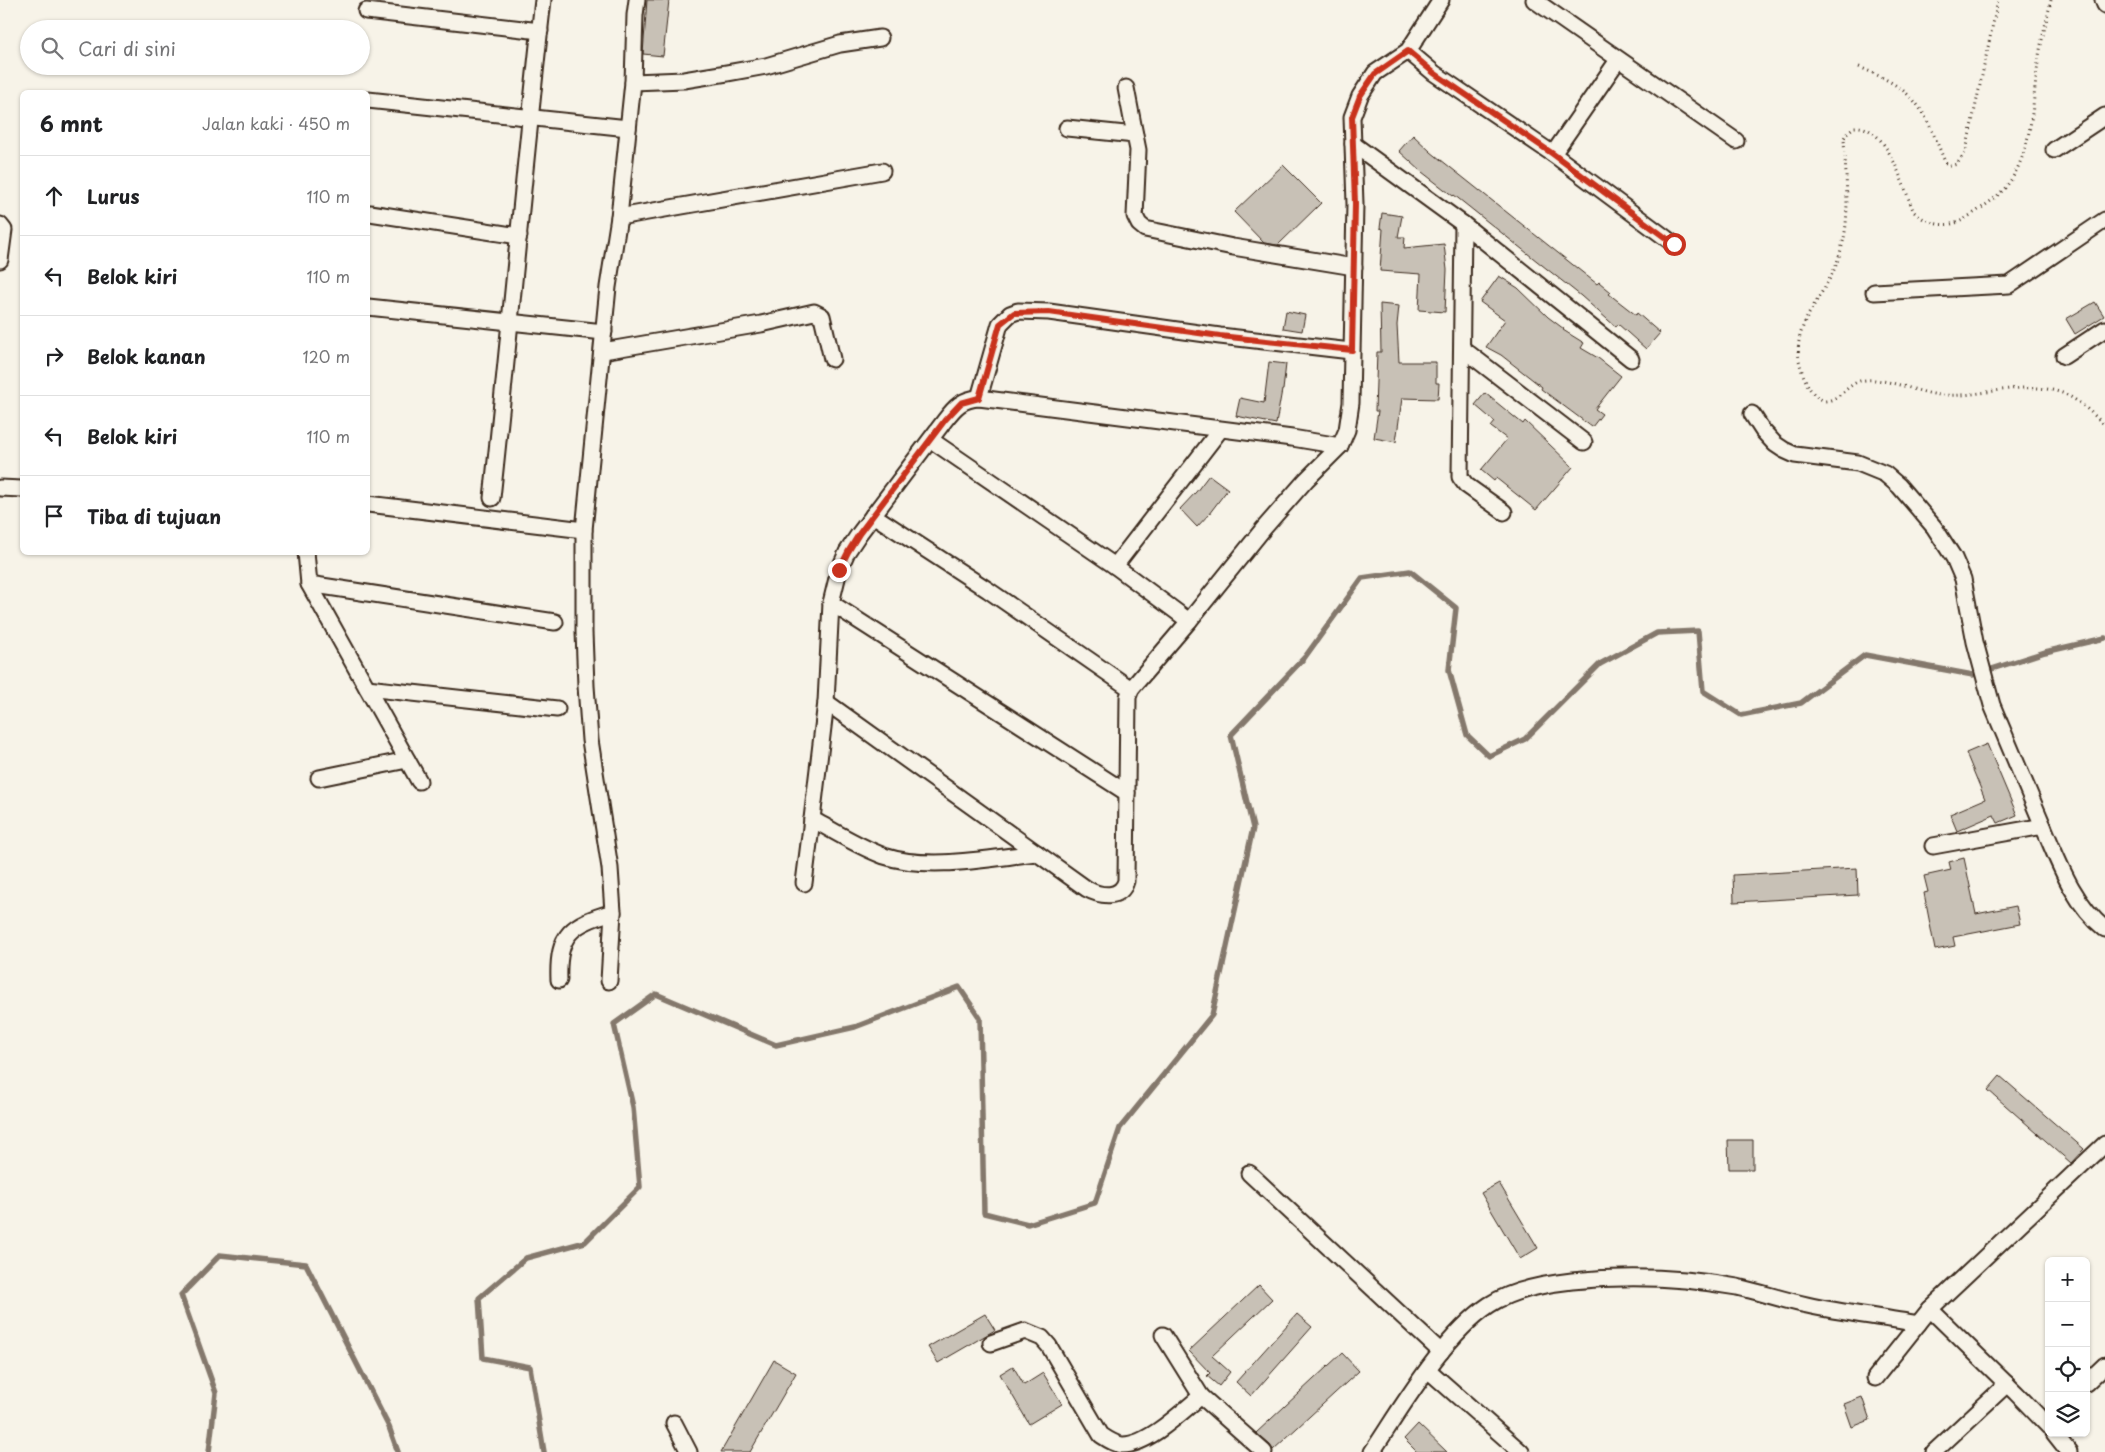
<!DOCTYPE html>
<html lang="id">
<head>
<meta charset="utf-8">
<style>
	:root { --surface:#fff; --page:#f6f6f6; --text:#202124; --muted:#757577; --line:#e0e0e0 }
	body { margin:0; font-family:"Playpen Sans",sans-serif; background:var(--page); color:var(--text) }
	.controls { position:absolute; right:15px; bottom:15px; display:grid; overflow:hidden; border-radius:8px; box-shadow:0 1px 4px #0004 }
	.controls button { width:45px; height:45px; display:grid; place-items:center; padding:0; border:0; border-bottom:1px solid var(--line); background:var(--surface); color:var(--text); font:25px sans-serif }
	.stop { position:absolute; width:15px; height:15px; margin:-11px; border:4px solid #c8321e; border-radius:50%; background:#fff }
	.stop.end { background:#c8321e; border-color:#fff; box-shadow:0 1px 5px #0008 }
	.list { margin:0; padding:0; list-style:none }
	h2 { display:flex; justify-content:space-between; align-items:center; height:65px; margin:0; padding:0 20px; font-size:21px }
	h2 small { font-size:16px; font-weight:400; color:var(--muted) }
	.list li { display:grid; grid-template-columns:32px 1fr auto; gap:15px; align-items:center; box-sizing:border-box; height:80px; padding:0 20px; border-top:1px solid var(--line) }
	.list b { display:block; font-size:19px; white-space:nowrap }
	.list em { font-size:16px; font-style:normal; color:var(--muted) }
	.icon { flex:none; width:28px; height:28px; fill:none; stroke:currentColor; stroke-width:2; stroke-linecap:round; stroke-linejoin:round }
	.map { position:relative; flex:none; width:2105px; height:1452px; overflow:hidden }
	.search { position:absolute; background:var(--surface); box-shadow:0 1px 4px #0004; left:20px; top:20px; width:350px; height:55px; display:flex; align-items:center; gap:12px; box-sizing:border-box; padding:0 18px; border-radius:28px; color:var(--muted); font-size:19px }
	.panel { position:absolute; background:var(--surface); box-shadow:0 1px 4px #0004; left:20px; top:90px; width:350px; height:465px; border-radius:8px }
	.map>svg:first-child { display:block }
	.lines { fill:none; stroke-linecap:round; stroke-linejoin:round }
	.stream { stroke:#84786c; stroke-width:5.5 }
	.building { fill:#c8c1b6; stroke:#3b2a1e }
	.street-casing { stroke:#3b2a1e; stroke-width:19 }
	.path { stroke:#3b2a1e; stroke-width:3; stroke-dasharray:1 4; stroke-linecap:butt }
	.street { stroke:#f7f3e8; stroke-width:15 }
	.route { stroke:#c8321e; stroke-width:6 }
</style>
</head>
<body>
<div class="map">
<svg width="2105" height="1452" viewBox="0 0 2105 1452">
	<rect width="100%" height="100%" fill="#f7f3e8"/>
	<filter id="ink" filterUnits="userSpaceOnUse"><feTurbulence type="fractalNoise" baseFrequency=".02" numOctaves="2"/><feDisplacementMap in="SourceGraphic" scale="10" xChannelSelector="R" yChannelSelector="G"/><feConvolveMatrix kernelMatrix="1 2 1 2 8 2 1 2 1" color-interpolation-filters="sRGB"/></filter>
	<g filter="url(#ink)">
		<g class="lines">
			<g class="stream">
				<polyline points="209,1452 216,1393 181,1295 220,1255 306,1264 389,1427 398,1452"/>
				<polyline points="544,1452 530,1367 483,1358 479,1298 526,1258 585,1242 640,1187 633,1107 614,1024 656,994 776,1045 855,1027 959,987 980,1018 984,1213 1028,1224 1095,1203 1120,1128 1212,1015 1253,828 1231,735 1305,657 1362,578 1410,571 1456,608 1449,670 1467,735 1489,756 1525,739 1600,664 1657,633 1698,631 1703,691 1741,715 1801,703 1865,655 1973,675 2045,652 2105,638"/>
			</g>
		</g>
		<g class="building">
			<polygon points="647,0 669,0 663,56 643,54"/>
			<polygon points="1413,135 1431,152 1597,284 1599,282 1611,292 1609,294 1636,315 1637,313 1660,333 1646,349 1618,324 1616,327 1581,296 1454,195 1453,196 1422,172 1399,151"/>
			<polygon points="1283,165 1321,203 1278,245 1264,243 1234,212"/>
			<polygon points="1382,213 1402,216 1398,237 1405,237 1404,248 1444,244 1447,270 1445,312 1419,310 1421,274 1380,271 1383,229 1380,228"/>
			<polygon points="1499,276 1518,288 1548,317 1564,329 1563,330 1584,343 1581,348 1598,358 1621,376 1595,409 1602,414 1592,427 1541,389 1542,387 1501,355 1486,347 1505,320 1480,302"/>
			<polygon points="2095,302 2104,316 2075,334 2066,319"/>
			<polygon points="1380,304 1399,306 1397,325 1399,362 1436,362 1436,383 1439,383 1438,399 1402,398 1396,442 1374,438 1378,411 1375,411 1377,352 1381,352"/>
			<polygon points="1286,311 1305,315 1302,331 1283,328"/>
			<polygon points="1269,362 1286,364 1283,390 1282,390 1276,424 1236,416 1240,398 1264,403"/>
			<polygon points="1485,393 1523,424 1525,421 1573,467 1536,510 1496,478 1494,481 1481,470 1507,439 1491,427 1495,422 1475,405"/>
			<polygon points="1209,475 1228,489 1209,514 1197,527 1180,509 1196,492"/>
			<polygon points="1987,744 2017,815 1998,823 1994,815 1957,831 1950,814 1985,799 1966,753"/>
			<polygon points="1964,858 1976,914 2016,906 2020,924 1953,937 1955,946 1935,950 1924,893 1928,892 1924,876 1951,870 1949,862"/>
			<polygon points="1857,868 1858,895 1734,902 1733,875"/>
			<polygon points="2000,1076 2084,1149 2071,1163 1988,1090"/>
			<polygon points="1728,1140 1753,1140 1753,1169 1729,1169"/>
			<polygon points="1499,1183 1538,1248 1520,1259 1481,1193"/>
			<polygon points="1259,1285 1272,1299 1212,1356 1230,1372 1219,1386 1207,1376 1210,1373 1189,1351"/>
			<polygon points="985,1314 995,1330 938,1363 928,1347"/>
			<polygon points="1297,1314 1312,1327 1251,1396 1236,1382"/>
			<polygon points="1342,1353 1359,1371 1273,1450 1270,1445 1256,1433"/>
			<polygon points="774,1360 796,1373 750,1452 721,1452"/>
			<polygon points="1013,1366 1024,1385 1043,1373 1062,1404 1029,1424 1000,1374"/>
			<polygon points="1862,1397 1870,1420 1852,1427 1844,1404"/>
			<polygon points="1418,1424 1447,1452 1417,1452 1404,1439"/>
		</g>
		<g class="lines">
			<g class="street-casing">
				<g id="street">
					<polyline points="1534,0 1736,141"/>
					<polyline points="2103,0 2105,5"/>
					<polyline points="366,11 540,31"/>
					<polyline points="1408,51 1434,73 1553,154 1674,244"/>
					<polyline points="633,82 684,80 727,73 766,66 840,44 880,38"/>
					<polyline points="1126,88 1135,135"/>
					<polyline points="368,100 628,128"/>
					<polyline points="1067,128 1135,135 1138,150 1135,216 1139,224 1145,229 1233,247 1354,267"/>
					<polyline points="1353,144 1463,224 1631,359"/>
					<polyline points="2054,150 2105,116"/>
					<polyline points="1553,154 1618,60"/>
					<polyline points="370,213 519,236"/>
					<polyline points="619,217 882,171"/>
					<polyline points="1463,224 1460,477 1466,485 1504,512"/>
					<polyline points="0,225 4,230 0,260"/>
					<polyline points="1874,292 2009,285 2105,220"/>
					<polyline points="368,307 604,332"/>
					<polyline points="1463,349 1584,442"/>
					<polyline points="603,351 761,324 814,312 822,316 832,359"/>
					<polyline points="2064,356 2105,329"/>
					<path d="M979,398C962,399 955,407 945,420L859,534L847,552L839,570L831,603L826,702L812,819C835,832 859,847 884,856C929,871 990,858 1037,853"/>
					<polyline points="1752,414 1763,431 1775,444 1784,450 1795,455 1858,463 1885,474 1899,486 1934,527 1954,558 1963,579 1975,642 1992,705 2043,826"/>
					<polyline points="931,440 1115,566 1189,621"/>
					<polyline points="1340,446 1292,438 979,398 1000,324 1010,314 1018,311 1049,312 1220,336 1351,351"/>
					<polyline points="0,488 22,489"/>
					<path d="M492,498C510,332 524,166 543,0"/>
					<polyline points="368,504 584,530"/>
					<polyline points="873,515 988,590 1131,689"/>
					<polyline points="306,552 309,584 419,781"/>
					<polyline points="1115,566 1220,430"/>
					<polyline points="309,584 555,622"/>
					<polyline points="831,603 1127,793"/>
					<polyline points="367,688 557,709"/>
					<path d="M826,702L1087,889C1100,896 1121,900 1126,881L1128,697L1131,689L1189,621L1264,528L1306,480L1340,446L1347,430L1351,403L1355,204L1352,117L1360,96L1375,73L1408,51L1441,0"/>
					<polyline points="319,778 407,760"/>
					<path d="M1933,846L2043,826C2059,863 2073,903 2105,929"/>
					<polyline points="804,883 812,819"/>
					<path d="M559,980C557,933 572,924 613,912L610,868L590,740L586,686L584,632V530L608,287L619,217L633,82L635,15L637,0"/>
					<polyline points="609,981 613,912"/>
					<polyline points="1249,1173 1441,1352"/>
					<polyline points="1930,1309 2016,1393 2049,1427"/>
					<polyline points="1918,1324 1930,1309 2105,1144"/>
					<polyline points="1163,1335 1201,1396"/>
					<path d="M991,1343L1025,1331L1042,1338L1049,1346L1101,1435C1107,1439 1114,1444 1122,1445C1147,1446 1183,1411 1201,1396L1264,1452"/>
					<polyline points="1428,1370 1521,1452"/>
					<polyline points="2086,1383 2105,1365"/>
					<polyline points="674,1423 689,1452"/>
					<polyline points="2054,1433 2069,1452"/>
					<path d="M1372,1452C1402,1407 1444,1335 1489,1305C1512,1290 1545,1284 1572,1281C1628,1275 1681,1277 1737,1287C1760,1292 1783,1300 1807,1305C1843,1313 1881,1317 1918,1324L1875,1378"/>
					<polyline points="1934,1452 2007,1384"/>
				</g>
			</g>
			<g class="path">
				<path d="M2051,0C2047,19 2042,37 2039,56C2032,99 2034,153 2005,188C1995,199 1982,208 1969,216C1951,229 1931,227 1914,212C1903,188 1888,124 1854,127L1847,133L1844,138C1845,169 1850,208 1844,238C1841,250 1838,262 1832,274C1814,310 1785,335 1805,379C1809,389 1814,397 1825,401C1840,400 1847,385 1860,381C1884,375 1918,394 1942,395C1979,398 2019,381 2056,391C2076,396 2090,412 2105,425"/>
				<path d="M1859,67C1917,91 1922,105 1945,162L1950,166L1957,164L1966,151L1998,0"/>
			</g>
			<use href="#street" class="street"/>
		</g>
	</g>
	<g class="lines" filter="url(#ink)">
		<polyline class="route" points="839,570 848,552 859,534 945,420 961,403 979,398 1000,324 1014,313 1049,312 1220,336 1352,350 1355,204 1352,117 1360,96 1375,74 1408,51 1434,73 1553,154 1674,244"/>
	</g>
</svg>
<div class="controls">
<button>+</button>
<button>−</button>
<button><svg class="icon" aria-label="locate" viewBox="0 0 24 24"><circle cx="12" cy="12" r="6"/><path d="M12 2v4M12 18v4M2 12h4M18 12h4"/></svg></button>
<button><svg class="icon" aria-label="layers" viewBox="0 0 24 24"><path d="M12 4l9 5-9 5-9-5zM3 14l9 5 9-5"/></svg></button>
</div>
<div class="stop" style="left:1674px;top:244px"></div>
<div class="stop end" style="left:839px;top:570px"></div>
<div class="search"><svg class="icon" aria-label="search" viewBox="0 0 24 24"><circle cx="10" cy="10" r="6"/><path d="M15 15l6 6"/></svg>Cari di sini</div>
<section class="panel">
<h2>6 mnt<small>Jalan kaki · 450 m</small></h2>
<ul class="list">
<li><svg class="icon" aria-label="ahead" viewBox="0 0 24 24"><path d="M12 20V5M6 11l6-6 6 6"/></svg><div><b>Lurus</b></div><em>110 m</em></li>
<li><svg class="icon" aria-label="left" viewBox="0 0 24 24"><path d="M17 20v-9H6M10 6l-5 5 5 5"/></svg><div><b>Belok kiri</b></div><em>110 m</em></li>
<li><svg class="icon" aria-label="right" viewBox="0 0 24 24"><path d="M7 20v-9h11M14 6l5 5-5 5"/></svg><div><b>Belok kanan</b></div><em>120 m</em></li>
<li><svg class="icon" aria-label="left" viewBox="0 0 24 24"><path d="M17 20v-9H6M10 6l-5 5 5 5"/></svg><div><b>Belok kiri</b></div><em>110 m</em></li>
<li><svg class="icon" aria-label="arrive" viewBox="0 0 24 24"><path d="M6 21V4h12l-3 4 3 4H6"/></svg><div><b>Tiba di tujuan</b></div></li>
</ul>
</section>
</div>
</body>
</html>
